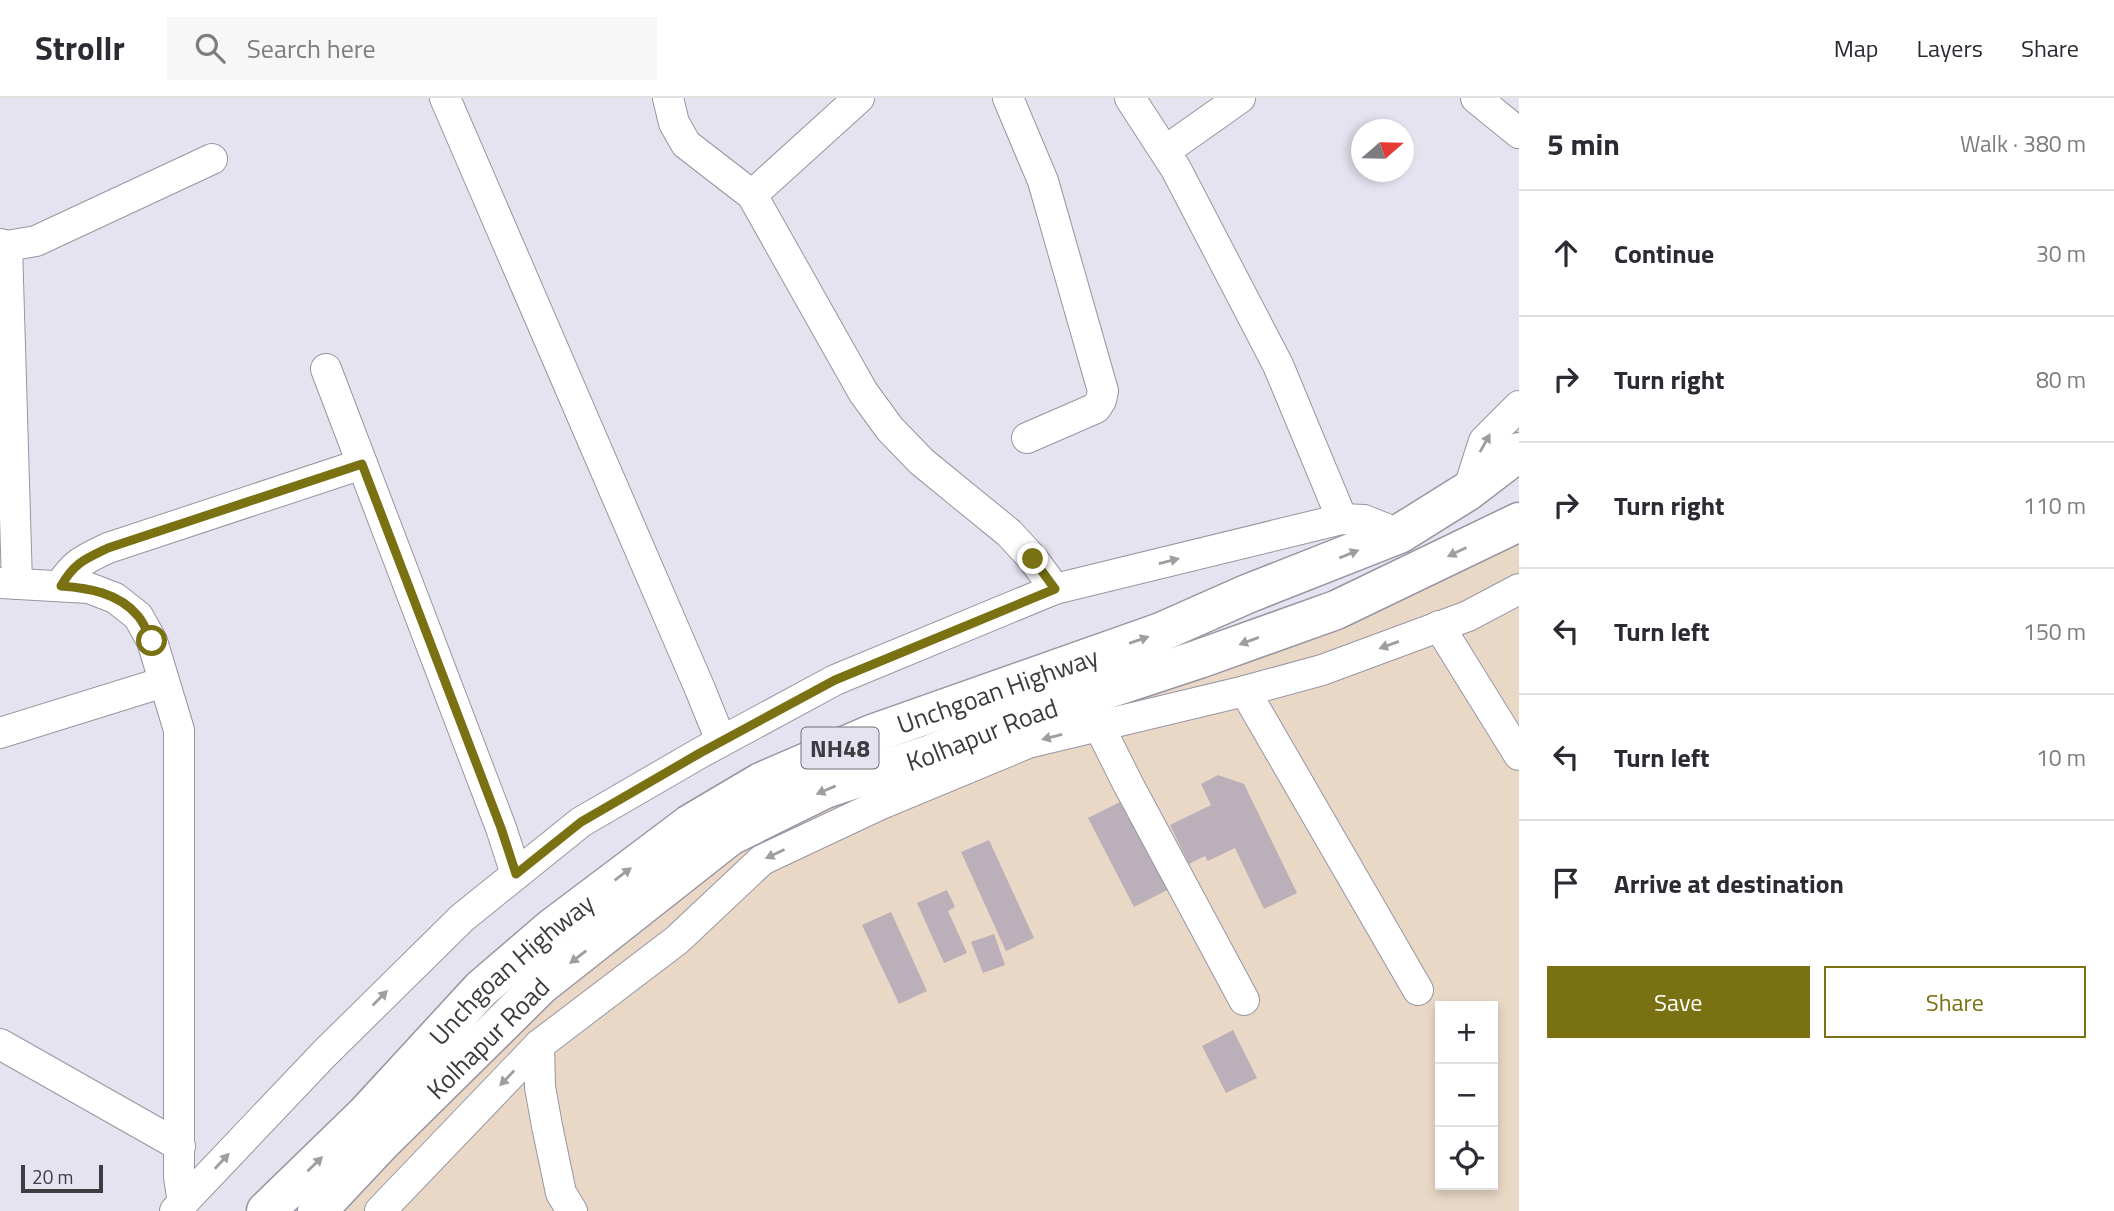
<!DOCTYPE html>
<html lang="en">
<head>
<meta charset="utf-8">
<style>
	:root { --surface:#fff; --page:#f7f7f7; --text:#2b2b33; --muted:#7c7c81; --line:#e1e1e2; --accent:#797112 }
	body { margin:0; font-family:"Titillium Web",sans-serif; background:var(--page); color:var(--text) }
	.controls { position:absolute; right:21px; bottom:21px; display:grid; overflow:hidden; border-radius:0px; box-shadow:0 4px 10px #0003 }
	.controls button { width:63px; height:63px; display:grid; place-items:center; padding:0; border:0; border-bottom:2px solid var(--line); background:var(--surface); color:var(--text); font:35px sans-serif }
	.compass { position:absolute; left:1351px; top:21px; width:63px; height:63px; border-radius:50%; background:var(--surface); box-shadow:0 4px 10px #0003; rotate:70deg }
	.scale { position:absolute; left:21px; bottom:18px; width:82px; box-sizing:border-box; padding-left:7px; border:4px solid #3d3c41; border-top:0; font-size:19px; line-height:24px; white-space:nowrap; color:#3d3c41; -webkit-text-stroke:5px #e6e3f1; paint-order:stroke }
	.stop { position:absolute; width:21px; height:21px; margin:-16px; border:5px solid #797112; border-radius:50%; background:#fff }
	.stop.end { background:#797112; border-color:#fff; box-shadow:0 2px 7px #0008 }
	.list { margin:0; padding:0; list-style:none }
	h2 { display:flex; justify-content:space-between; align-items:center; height:91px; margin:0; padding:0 28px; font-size:30px }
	h2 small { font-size:23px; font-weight:400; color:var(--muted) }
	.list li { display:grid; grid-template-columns:46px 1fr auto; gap:21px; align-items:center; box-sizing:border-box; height:126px; padding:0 28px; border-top:2px solid var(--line) }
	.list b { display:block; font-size:26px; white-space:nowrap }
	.list em { font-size:23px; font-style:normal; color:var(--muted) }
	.actions { display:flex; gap:14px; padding:21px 28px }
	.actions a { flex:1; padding:16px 0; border:2px solid var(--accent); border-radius:0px; text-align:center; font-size:24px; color:var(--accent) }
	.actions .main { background:var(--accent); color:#fff }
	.icon { flex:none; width:38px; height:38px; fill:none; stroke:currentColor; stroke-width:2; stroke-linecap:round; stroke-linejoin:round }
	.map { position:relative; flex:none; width:1519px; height:1113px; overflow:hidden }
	header { display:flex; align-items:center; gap:42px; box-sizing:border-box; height:98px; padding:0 35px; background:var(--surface); border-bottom:2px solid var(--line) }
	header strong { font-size:33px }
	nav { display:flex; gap:38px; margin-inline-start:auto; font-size:24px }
	.search { width:490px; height:63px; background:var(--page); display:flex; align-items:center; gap:18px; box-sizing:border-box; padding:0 24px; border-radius:0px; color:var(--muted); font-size:26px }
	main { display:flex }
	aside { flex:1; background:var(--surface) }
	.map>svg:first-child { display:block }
	.industrial { fill:#ead8c7; fill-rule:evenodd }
	.building { fill:#bbafb9 }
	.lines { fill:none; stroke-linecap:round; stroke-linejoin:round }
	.minor-casing { stroke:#9895a2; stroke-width:32 }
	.highway-casing { stroke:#9895a2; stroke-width:41 }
	.minor { stroke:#fff; stroke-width:30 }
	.highway { stroke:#fff; stroke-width:38 }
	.oneway { fill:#9e9ea0 }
	.route { stroke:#797112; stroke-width:9 }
	.labels { text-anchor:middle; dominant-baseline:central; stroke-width:5; stroke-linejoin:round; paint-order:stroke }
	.shield { fill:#e6e3f1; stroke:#706e76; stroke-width:2 }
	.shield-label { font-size:24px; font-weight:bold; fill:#3d3c41 }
	.street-label { font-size:26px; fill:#3d3c41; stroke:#e6e3f1 }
</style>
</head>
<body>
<header>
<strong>Strollr</strong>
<div class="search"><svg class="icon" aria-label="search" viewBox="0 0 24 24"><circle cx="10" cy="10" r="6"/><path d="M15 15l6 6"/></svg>Search here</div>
<nav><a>Map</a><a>Layers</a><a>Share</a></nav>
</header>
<main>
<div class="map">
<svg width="1519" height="1113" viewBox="0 0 1519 1113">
	<rect width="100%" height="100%" fill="#e6e3f1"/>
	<path class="industrial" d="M1519,415V1113H317L730,738L1199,561ZM1440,908H1493V1087H1440Z"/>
	<g class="building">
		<polygon points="1218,677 1244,686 1297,795 1264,811 1235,750 1208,763 1205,758 1189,766 1170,727 1211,707 1201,686"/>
		<polygon points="1122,703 1173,789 1134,809 1088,720"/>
		<polygon points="989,742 1034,840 1006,853 961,754"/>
		<polygon points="947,792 955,809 948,813 967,855 944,865 917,805"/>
		<polygon points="891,814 927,893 899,906 862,827"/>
		<polygon points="994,836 1005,867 983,875 971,844"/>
		<polygon points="1233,932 1257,980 1226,995 1202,948"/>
	</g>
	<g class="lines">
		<g class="minor-casing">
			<g id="minor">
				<polyline points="445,0 700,591 721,643"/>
				<polyline points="668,0 674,25 686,46 752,97 863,294 890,331 922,364 1009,435 1033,461 1055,491"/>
				<polyline points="1008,0 1043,83 1103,293 1101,302 1096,310 1027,340"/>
				<polyline points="1130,0 1176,71 1278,267 1342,421"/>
				<polyline points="1476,0 1519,35"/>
				<polyline points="1165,53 1240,0"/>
				<polyline points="752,97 859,0"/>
				<polyline points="0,146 7,148 36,143 212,61"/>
				<polyline points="7,148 17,486"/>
				<polyline points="326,271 501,730 516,776"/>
				<polyline points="1468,393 1484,343 1519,308"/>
				<polyline points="0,485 89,490 115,500 138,518 152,543 179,632 179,1079 183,1105"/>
				<path d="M60,488C74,465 85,461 108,450L362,366"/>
				<polyline points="1439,528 1519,657"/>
				<polyline points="1245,593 1418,892"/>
				<polyline points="1099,628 1128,686 1244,902"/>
				<polyline points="0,635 164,584"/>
				<polyline points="0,946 180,1048"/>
				<polyline points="539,947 540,989 547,1028 561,1095 572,1113"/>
				<polyline points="175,1113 324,956 462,820 581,724 700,655 835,582 1055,491 1342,421 1364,422 1399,436"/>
				<polyline points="380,1113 539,947 677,842 762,762 879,707 1028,645 1245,593 1322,572 1468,518 1519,491"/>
			</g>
		</g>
		<g class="highway-casing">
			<g id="highway">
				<path id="s1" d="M266,1113L365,1017L481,891L552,830L690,726L761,684L872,636L1161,534L1247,496L1399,436L1468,393L1519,354"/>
				<path id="s2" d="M317,1113L381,1045L541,887L730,738L825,691L931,656L1026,618L1199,561L1336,512L1519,424"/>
			</g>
		</g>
		<use href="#minor" class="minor"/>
		<use href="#highway" class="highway"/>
	</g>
	<defs><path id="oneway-solid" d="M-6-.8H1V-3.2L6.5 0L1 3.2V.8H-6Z" transform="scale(1.75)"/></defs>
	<g class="oneway">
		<use href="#oneway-solid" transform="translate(1485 345) rotate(-61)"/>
		<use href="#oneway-solid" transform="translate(1457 454) rotate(154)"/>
		<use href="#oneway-solid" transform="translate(1349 456) rotate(-22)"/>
		<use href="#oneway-solid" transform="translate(1169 463) rotate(-14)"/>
		<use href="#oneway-solid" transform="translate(1139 542) rotate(-19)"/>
		<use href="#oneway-solid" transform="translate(1249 543) rotate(160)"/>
		<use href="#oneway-solid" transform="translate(1389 547) rotate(160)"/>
		<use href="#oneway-solid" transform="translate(1052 639) rotate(166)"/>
		<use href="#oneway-solid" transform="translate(826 692) rotate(157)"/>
		<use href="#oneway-solid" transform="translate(775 756) rotate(155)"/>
		<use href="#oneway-solid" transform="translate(623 776) rotate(-37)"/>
		<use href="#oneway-solid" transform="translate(578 859) rotate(142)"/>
		<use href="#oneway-solid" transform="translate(380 900) rotate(-45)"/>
		<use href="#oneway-solid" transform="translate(507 980) rotate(134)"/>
		<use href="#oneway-solid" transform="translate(222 1063) rotate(-47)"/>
		<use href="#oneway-solid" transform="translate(315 1066) rotate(-44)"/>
	</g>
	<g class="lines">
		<path class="route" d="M152,543C148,536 144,525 138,518C119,495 89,490 61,488C74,465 85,461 108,450L362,366L501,730L516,776L581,724L700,655L835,582L1055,491L1033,461"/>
	</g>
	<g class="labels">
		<rect class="shield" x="801.5" y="629.5" width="77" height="41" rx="5"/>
		<g class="shield-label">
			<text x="840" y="650">NH48</text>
		</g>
		<g class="street-label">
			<text stroke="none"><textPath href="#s1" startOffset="912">Unchgoan Highway</textPath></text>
			<text stroke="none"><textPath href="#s2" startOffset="831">Kolhapur Road</textPath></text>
			<text stroke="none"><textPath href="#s1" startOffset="345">Unchgoan Highway</textPath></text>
			<text stroke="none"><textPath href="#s2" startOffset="243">Kolhapur Road</textPath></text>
		</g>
	</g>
</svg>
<div class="controls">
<button>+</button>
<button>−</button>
<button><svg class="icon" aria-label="locate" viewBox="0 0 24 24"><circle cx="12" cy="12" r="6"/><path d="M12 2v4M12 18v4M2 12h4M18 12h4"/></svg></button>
</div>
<svg class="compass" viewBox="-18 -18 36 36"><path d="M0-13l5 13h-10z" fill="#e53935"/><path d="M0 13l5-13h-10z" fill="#7c7c81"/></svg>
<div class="scale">20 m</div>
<div class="stop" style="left:152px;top:543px"></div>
<div class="stop end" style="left:1033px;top:461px"></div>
</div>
<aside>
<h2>5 min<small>Walk · 380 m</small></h2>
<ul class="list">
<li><svg class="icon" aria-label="ahead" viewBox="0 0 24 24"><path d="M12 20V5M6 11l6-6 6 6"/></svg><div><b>Continue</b></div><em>30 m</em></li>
<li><svg class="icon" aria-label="right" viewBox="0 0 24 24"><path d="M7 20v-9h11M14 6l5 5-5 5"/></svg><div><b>Turn right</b></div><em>80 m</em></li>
<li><svg class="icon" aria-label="right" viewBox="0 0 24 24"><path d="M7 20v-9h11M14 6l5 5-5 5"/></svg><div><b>Turn right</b></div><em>110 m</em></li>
<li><svg class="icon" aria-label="left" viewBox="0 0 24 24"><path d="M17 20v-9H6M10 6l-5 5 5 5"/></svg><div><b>Turn left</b></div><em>150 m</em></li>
<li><svg class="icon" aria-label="left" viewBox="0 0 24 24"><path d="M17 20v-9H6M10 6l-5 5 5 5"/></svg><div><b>Turn left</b></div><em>10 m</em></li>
<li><svg class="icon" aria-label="arrive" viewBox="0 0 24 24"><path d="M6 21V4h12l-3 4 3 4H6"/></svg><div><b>Arrive at destination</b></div></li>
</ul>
<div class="actions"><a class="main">Save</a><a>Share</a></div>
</aside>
</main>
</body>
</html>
